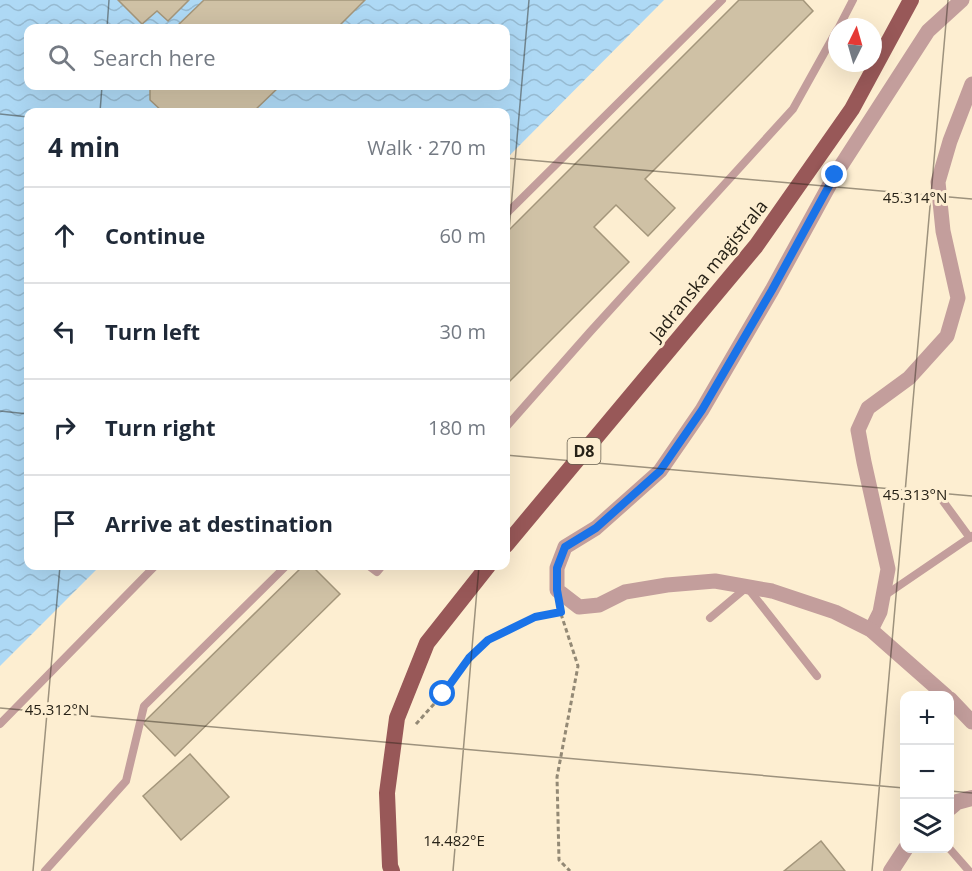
<!DOCTYPE html>
<html lang="en">
<head>
<meta charset="utf-8">
<style>
	:root { --surface:#fff; --page:#f6f6f7; --text:#1f2937; --muted:#747a83; --line:#e0e1e3 }
	body { margin:0; font-family:"Open Sans",sans-serif; background:var(--page); color:var(--text) }
	.controls { position:absolute; right:18px; bottom:18px; display:grid; overflow:hidden; border-radius:12px; box-shadow:0 6px 24px #0002 }
	.controls button { width:54px; height:54px; display:grid; place-items:center; padding:0; border:0; border-bottom:2px solid var(--line); background:var(--surface); color:var(--text); font:30px sans-serif }
	.compass { position:absolute; left:828px; top:18px; width:54px; height:54px; border-radius:50%; background:var(--surface); box-shadow:0 6px 24px #0002; rotate:5deg }
	.stop { position:absolute; width:18px; height:18px; margin:-14px; border:4px solid #1a73e8; border-radius:50%; background:#fff }
	.stop.end { background:#1a73e8; border-color:#fff; box-shadow:0 2px 6px #0008 }
	.list { margin:0; padding:0; list-style:none }
	h2 { display:flex; justify-content:space-between; align-items:center; height:78px; margin:0; padding:0 24px; font-size:26px }
	h2 small { font-size:20px; font-weight:400; color:var(--muted) }
	.list li { display:grid; grid-template-columns:39px 1fr auto; gap:18px; align-items:center; box-sizing:border-box; height:96px; padding:0 24px; border-top:2px solid var(--line) }
	.list b { display:block; font-size:22px; white-space:nowrap }
	.list em { font-size:20px; font-style:normal; color:var(--muted) }
	.icon { flex:none; width:33px; height:33px; fill:none; stroke:currentColor; stroke-width:2; stroke-linecap:round; stroke-linejoin:round }
	.map { position:relative; flex:none; width:972px; height:871px; overflow:hidden }
	.search { position:absolute; background:var(--surface); box-shadow:0 6px 24px #0002; left:24px; top:24px; width:486px; height:66px; display:flex; align-items:center; gap:15px; box-sizing:border-box; padding:0 21px; border-radius:12px; color:var(--muted); font-size:22px }
	.panel { position:absolute; background:var(--surface); box-shadow:0 6px 24px #0002; left:24px; top:108px; width:486px; height:462px; border-radius:12px }
	.map>svg:first-child { display:block }
	.water { fill:url(#water-waves); fill-rule:evenodd }
	.building { fill:#cfc1a5; stroke:#a4967b; stroke-width:1.5 }
	.lines { fill:none; stroke-linecap:round; stroke-linejoin:round }
	.path { stroke:#938975; stroke-width:3; stroke-dasharray:4.5 3; stroke-linecap:butt }
	.service { stroke:#c39e9c; stroke-width:8 }
	.minor { stroke:#c39e9c; stroke-width:15 }
	.tertiary { stroke:#c39e9c; stroke-width:16 }
	.primary { stroke:#985858; stroke-width:16 }
	.route { stroke:#1a73e8; stroke-width:8 }
	.ticks { fill:none; stroke:#272217; stroke-width:1.5; stroke-opacity:0.45 }
	.labels { text-anchor:middle; dominant-baseline:central; stroke-width:6; stroke-linejoin:round; paint-order:stroke }
	.shield { fill:#fdeed1; stroke:#675f4f; stroke-width:1.5 }
	.shield-label { font-size:16px; font-weight:bold; fill:#272217 }
	.street-label { font-size:18px; fill:#272217; stroke:#fdeed1 }
	.ticks-label { font-size:15px; text-anchor:middle; fill:#272217; stroke:#fdeed1; stroke-width:6; stroke-linejoin:round; paint-order:stroke }
</style>
</head>
<body>
<div class="map">
<svg width="972" height="871" viewBox="0 0 972 871">
	<defs>
		<pattern id="water-waves" width="16" height="10" patternUnits="userSpaceOnUse" patternTransform="scale(1.5)"><rect width="16" height="10" fill="#aed9f5"/><path d="M0 5q4-4 8 0t8 0" fill="none" stroke="#96bad1"/></pattern>
	</defs>
	<rect width="100%" height="100%" fill="#fdeed1"/>
	<path class="water" d="M0,0H664L506,159V112H28V566H100L0,666ZM28,28H506V86H28Z"/>
	<g class="building">
		<polygon points="118,0 189,0 168,21 157,11 142,24"/>
		<polygon points="204,0 365,0 337,28 175,28"/>
		<polygon points="739,0 803,0 813,11 645,179 675,208 648,236 616,205 594,227 629,262 506,385 506,233"/>
		<polygon points="150,86 280,86 253,112 163,112 150,100"/>
		<polygon points="303,566 312,566 340,594 175,756 143,723"/>
		<polygon points="190,754 229,797 181,840 143,796"/>
		<polygon points="821,841 845,871 784,871"/>
	</g>
	<g class="lines">
		<g class="path">
			<polyline points="561,614 578,666 557,777 559,860 570,871"/>
			<polyline points="416,724 443,694 469,658 488,640 535,617 559,613"/>
		</g>
		<g class="service">
			<polyline points="839,27 853,0"/>
			<polyline points="506,214 722,0"/>
			<polyline points="506,427 590,332 793,109 837,30"/>
			<polyline points="940,497 970,538"/>
			<polyline points="369,566 377,572 382,566"/>
			<polyline points="884,596 972,536"/>
			<polyline points="710,618 747,587 817,676"/>
			<polyline points="0,724 155,566"/>
			<polyline points="949,848 969,871"/>
			<polyline points="45,871 126,781 144,706 286,566"/>
		</g>
		<g class="minor">
			<polyline points="871,630 880,612 888,569 864,462 858,430 868,408 909,378 947,336 958,298 943,231 938,182 950,141 972,84"/>
			<polyline points="946,696 871,630 835,612 772,591 715,581 667,585 625,592 599,605 579,607 557,590 557,568 565,547 596,528 660,471 702,410 772,290 835,175 928,31 962,0"/>
			<polyline points="950,699 972,722"/>
		</g>
		<g class="tertiary">
			<polyline points="950,808 957,802 972,798"/>
			<polyline points="891,871 906,848"/>
		</g>
		<g class="primary">
			<polyline points="506,545 756,246 852,109 911,0"/>
			<polyline points="392,871 390,866 387,793 397,718 427,643 488,566"/>
		</g>
	</g>
	<g class="lines">
		<polyline class="route" points="443,694 469,658 488,640 535,617 561,612 557,590 557,568 565,547 596,528 660,471 702,410 772,290 835,175"/>
	</g>
	<path class="ticks" d="M107,28L109,0M100,112L102,86M0,114L28,117M506,158L972,199M506,266L529,0M0,411L28,414M506,455L972,496M0,708L904,788M950,791L972,793M33,871L60,566M453,871L479,566M872,871L948,0"/>
	<g class="labels">
		<rect class="shield" x="567.5" y="438" width="33" height="26" rx="4.5"/>
		<g class="shield-label">
			<text x="584" y="451">D8</text>
		</g>
		<g class="street-label">
			<text transform="translate(708 270) rotate(-51)">Jadranska magistrala</text>
		</g>
	</g>
	<g class="ticks-label">
		<text x="915" y="203">45.314°N</text>
		<text x="915" y="500">45.313°N</text>
		<text x="57" y="715">45.312°N</text>
		<text x="454" y="846">14.482°E</text>
	</g>
</svg>
<div class="controls">
<button>+</button>
<button>−</button>
<button><svg class="icon" aria-label="layers" viewBox="0 0 24 24"><path d="M12 4l9 5-9 5-9-5zM3 14l9 5 9-5"/></svg></button>
</div>
<svg class="compass" viewBox="-18 -18 36 36"><path d="M0-13l5 13h-10z" fill="#e53935"/><path d="M0 13l5-13h-10z" fill="#747a83"/></svg>
<div class="stop" style="left:443px;top:694px"></div>
<div class="stop end" style="left:835px;top:175px"></div>
<div class="search"><svg class="icon" aria-label="search" viewBox="0 0 24 24"><circle cx="10" cy="10" r="6"/><path d="M15 15l6 6"/></svg>Search here</div>
<section class="panel">
<h2>4 min<small>Walk · 270 m</small></h2>
<ul class="list">
<li><svg class="icon" aria-label="ahead" viewBox="0 0 24 24"><path d="M12 20V5M6 11l6-6 6 6"/></svg><div><b>Continue</b></div><em>60 m</em></li>
<li><svg class="icon" aria-label="left" viewBox="0 0 24 24"><path d="M17 20v-9H6M10 6l-5 5 5 5"/></svg><div><b>Turn left</b></div><em>30 m</em></li>
<li><svg class="icon" aria-label="right" viewBox="0 0 24 24"><path d="M7 20v-9h11M14 6l5 5-5 5"/></svg><div><b>Turn right</b></div><em>180 m</em></li>
<li><svg class="icon" aria-label="arrive" viewBox="0 0 24 24"><path d="M6 21V4h12l-3 4 3 4H6"/></svg><div><b>Arrive at destination</b></div></li>
</ul>
</section>
</div>
</body>
</html>
